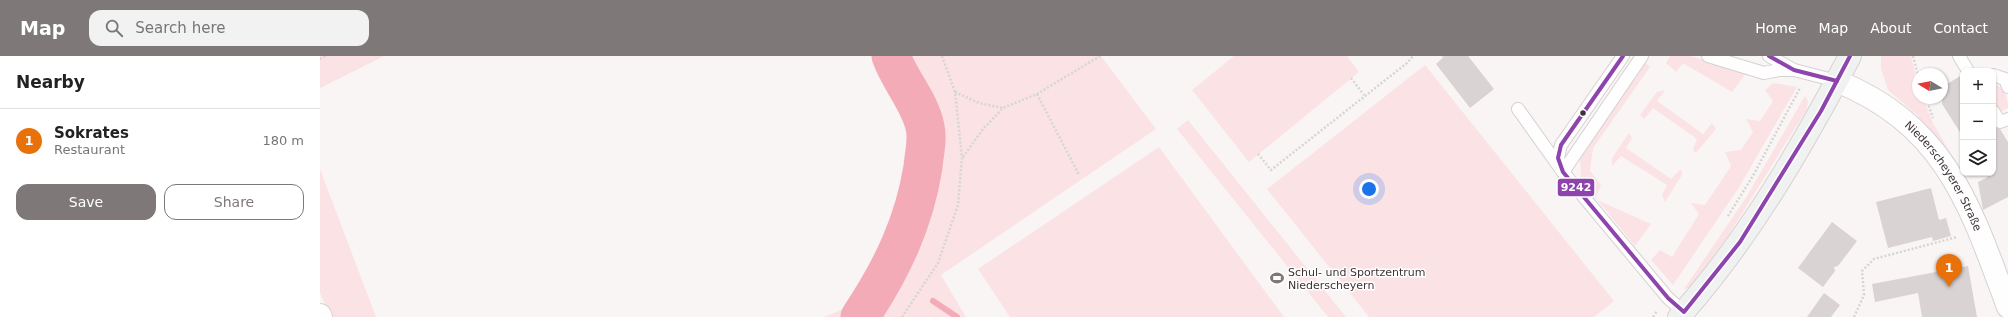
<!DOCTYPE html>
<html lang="en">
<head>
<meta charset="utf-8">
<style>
	:root { --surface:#fff; --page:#f2f2f2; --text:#222; --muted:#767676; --line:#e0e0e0; --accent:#7f7879 }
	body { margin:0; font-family:"DejaVu Sans",sans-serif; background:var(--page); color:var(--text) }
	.controls { position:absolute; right:12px; top:12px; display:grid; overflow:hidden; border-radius:8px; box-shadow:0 1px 3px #0004 }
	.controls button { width:36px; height:36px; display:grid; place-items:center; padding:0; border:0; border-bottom:1px solid var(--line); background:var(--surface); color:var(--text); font:20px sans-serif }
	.compass { position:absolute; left:1592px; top:12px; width:36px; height:36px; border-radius:50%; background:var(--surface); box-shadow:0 1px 3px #0004; rotate:280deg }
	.you { position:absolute; left:1049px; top:133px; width:14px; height:14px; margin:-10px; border:3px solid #fff; border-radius:50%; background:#1a73e8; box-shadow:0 0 0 6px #1a73e833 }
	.badge { display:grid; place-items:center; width:26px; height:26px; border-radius:50%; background:var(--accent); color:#fff; font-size:13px; font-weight:700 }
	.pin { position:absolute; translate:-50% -33px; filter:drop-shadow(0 1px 2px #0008) }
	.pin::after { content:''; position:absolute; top:21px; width:14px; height:12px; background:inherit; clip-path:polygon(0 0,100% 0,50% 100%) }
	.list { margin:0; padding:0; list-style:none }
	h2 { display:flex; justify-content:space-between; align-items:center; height:52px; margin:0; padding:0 16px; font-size:17px }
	h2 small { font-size:13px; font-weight:400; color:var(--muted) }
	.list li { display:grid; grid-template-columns:26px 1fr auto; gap:12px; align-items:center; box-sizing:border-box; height:64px; padding:0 16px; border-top:1px solid var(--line) }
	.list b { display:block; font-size:15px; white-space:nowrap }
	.list p { margin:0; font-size:13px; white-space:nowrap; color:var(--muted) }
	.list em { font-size:13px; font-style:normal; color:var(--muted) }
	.actions { display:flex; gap:8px; padding:12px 16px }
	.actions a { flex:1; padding:9px 0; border:1px solid var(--accent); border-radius:12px; text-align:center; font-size:14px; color:var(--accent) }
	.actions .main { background:var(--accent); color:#fff }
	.icon { flex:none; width:22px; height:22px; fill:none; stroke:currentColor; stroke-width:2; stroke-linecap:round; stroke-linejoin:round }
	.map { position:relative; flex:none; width:1688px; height:261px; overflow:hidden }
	header { display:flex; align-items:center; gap:24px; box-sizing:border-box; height:56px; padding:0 20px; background:var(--accent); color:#fff }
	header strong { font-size:19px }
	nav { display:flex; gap:22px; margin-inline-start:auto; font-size:14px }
	.search { width:280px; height:36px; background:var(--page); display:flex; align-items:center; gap:10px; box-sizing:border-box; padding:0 14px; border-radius:12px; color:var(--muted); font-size:15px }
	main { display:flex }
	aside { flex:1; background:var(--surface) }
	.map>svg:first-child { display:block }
	.green { fill:#fbe2e5 }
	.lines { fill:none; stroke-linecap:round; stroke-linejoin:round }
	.stream { stroke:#f4abb8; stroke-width:6 }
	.river { stroke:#f4abb8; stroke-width:39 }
	.building { fill:#dad3d4 }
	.service-casing { stroke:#d7d1d1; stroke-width:14 }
	.minor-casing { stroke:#d7d1d1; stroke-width:24 }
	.tertiary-casing { stroke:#d7d1d1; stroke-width:24 }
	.secondary-casing { stroke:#d7d1d1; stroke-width:24 }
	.path { stroke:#d6d5d5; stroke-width:2.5; stroke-dasharray:2 2; stroke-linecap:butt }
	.service { stroke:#fefefe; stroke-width:12 }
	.minor { stroke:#fefefe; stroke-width:22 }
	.tertiary { stroke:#fefefe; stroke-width:22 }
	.secondary { stroke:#f0f2f2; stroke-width:22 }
	.bus-1-casing { stroke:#fff; stroke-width:7 }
	.bus-1 { stroke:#8e44ad; stroke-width:4 }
	.bus-dot { fill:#3d3436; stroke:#fff; stroke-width:1.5 }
	.labels { text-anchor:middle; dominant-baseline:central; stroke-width:3; stroke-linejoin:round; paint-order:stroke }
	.street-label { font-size:11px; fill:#3d3436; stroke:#fff }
	.poi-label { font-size:11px; fill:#3d3436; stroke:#fff; text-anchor:start }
	.line-badge { stroke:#fff; stroke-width:1.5 }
	.badge-label { font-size:11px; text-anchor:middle; font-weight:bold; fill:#fff }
</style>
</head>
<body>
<header>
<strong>Map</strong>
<div class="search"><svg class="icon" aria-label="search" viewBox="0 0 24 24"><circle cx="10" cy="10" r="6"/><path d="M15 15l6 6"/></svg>Search here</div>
<nav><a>Home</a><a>Map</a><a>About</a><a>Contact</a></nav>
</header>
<main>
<aside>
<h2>Nearby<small></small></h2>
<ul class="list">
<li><span class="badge" style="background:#e8710a">1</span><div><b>Sokrates</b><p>Restaurant</p></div><em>180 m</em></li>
</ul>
<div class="actions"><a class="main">Save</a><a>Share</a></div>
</aside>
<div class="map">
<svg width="1688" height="261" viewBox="0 0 1688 261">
	<rect width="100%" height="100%" fill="#faf5f5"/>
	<g class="green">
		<polygon points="0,0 64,0 0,32"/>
		<path d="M578,0H781L836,73L621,219L646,261H545C559,239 577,218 588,194C605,160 619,117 619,79L593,85L599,53L586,27Z"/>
		<polygon points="914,0 1027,0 1039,16 929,106 872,34"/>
		<polygon points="1350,0 1370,0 1427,16 1412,36 1363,7 1356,16 1346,7"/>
		<polygon points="1561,0 1591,0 1598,28 1598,42 1603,42 1613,67 1632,100 1630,102 1597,59 1568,34 1561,12"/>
		<polygon points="1325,6 1330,11 1273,92 1270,115 1281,129 1275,143 1331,168 1315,190 1261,124 1260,101"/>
		<polygon points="1105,9 1294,245 1274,261 1049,261 947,133"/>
		<polygon points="1453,27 1477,31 1418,133 1353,229 1331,204 1340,194 1352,201 1379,158 1371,147 1385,149 1411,110 1405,96 1421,94 1433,76 1426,63 1440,65 1453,45 1445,34"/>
		<path d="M1675,28C1685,33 1688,41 1688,52L1680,56L1673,44V29Z"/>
		<polygon points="1345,34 1337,45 1383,78 1392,67 1396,73 1376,97 1373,94 1377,83 1333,52 1324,63 1320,59 1337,36"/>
		<polygon points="1485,40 1488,45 1487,53 1408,180 1371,231 1364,233 1427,140"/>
		<polygon points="868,64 1026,261 1008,261 857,73"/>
		<polygon points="1309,77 1312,82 1306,92 1351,123 1361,113 1362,119 1345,146 1342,139 1347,129 1301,100 1292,110 1292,102"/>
		<polygon points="839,91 964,261 690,261 658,213"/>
		<polygon points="0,113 56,261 11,261 0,237"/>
		<polygon points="549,217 550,223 528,261 504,261 523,253"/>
	</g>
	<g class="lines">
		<polyline class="stream" points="613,245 637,261"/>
		<path class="river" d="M540,261C572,213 594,167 603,111C604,98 608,84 605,71C600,46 580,25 571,0"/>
	</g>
	<g class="building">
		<polygon points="1125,0 1148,0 1174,33 1150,52 1116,8"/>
		<polygon points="1642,19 1643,20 1643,81 1622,48 1622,31"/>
		<polygon points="1673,69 1680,73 1688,86 1688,141 1663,154 1658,126 1668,121 1665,117 1673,117"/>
		<polygon points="1611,132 1619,164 1626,162 1631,180 1613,185 1612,181 1568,192 1556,146"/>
		<polygon points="1512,166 1537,185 1518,210 1514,211 1515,215 1503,231 1478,212"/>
		<polygon points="1648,210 1657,261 1602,261 1598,237 1555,246 1552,228"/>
		<polygon points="1504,237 1520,249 1511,261 1487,261"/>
	</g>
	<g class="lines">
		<g class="service-casing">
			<g id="service">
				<polyline points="1388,0 1444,17 1459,14 1474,14 1517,25"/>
				<polyline points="1449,0 1474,14"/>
				<polyline points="1639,0 1648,15"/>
				<polyline points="1673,19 1685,23 1688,31"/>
				<polyline points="1198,53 1243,116 1348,242 1364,256"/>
				<polyline points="1673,55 1680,66 1688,63"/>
				<polyline points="1241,110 1238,102 1241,89 1303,0"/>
				<polyline points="1243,116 1322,0"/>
			</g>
		</g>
		<g class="minor-casing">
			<g id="minor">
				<path id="s1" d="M1517,25C1626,70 1650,149 1688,251"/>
			</g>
		</g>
		<g class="tertiary-casing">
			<polyline id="tertiary" points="0,259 1,261"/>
		</g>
		<g class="secondary-casing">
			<path id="secondary" d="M1359,261C1429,183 1481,92 1530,0"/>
		</g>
		<g class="path">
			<polyline points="1123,0 1124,1"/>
			<polyline points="1593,0 1598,19"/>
			<polyline points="0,3 6,0"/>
			<polyline points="1031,22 1044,39"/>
			<polyline points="635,36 659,47 683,52"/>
			<polyline points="717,38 759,119"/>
			<polyline points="1606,42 1613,62"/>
			<polyline points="938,98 951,114 1087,7 1093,0"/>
			<polyline points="643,101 663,73 683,52 717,38 780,0"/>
			<polyline points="1408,160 1434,118 1480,32"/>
			<polyline points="582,261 618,207 638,149 642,102 635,36 622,0"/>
			<polyline points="1333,261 1337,255"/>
			<polyline points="1534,261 1544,239 1542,215 1554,203 1637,181"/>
		</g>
		<use href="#service" class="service"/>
		<use href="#minor" class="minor"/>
		<use href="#tertiary" class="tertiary"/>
		<use href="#secondary" class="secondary"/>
		<g class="bus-1-casing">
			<g id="bus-1">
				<polyline points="1303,0 1241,89 1238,102 1243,116 1348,242 1364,256 1420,186 1501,55 1530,0"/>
				<polyline points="1449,0 1474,14 1517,25"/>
			</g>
		</g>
		<use href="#bus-1" class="bus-1"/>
	</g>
	<defs>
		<g id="stadium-bare" transform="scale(1.08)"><path d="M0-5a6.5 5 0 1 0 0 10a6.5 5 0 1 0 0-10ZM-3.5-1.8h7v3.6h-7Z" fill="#7f7879" stroke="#fff" stroke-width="2.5" paint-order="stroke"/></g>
	</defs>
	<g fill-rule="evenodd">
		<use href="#stadium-bare" x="957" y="222"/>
	</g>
	<circle class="bus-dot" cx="1263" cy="57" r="3.5"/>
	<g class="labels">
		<g class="street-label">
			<text stroke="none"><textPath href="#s1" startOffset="147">Niederscheyerer Straße</textPath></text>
		</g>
		<g class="poi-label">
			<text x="968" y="216">Schul- und Sportzentrum<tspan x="968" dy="13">Niederscheyern</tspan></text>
		</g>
	</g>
	<rect class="line-badge" x="1237" y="122" width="38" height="19" rx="4" fill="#8e44ad"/>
	<g class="badge-label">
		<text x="1256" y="135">9242</text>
	</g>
</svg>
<div class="controls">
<button>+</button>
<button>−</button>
<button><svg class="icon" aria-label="layers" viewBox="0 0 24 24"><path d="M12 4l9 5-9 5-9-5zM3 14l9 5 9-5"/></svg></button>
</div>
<svg class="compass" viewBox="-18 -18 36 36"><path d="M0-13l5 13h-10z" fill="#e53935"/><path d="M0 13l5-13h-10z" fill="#767676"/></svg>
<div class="you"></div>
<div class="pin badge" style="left:1629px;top:231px;background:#e8710a">1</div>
</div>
</main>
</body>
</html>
